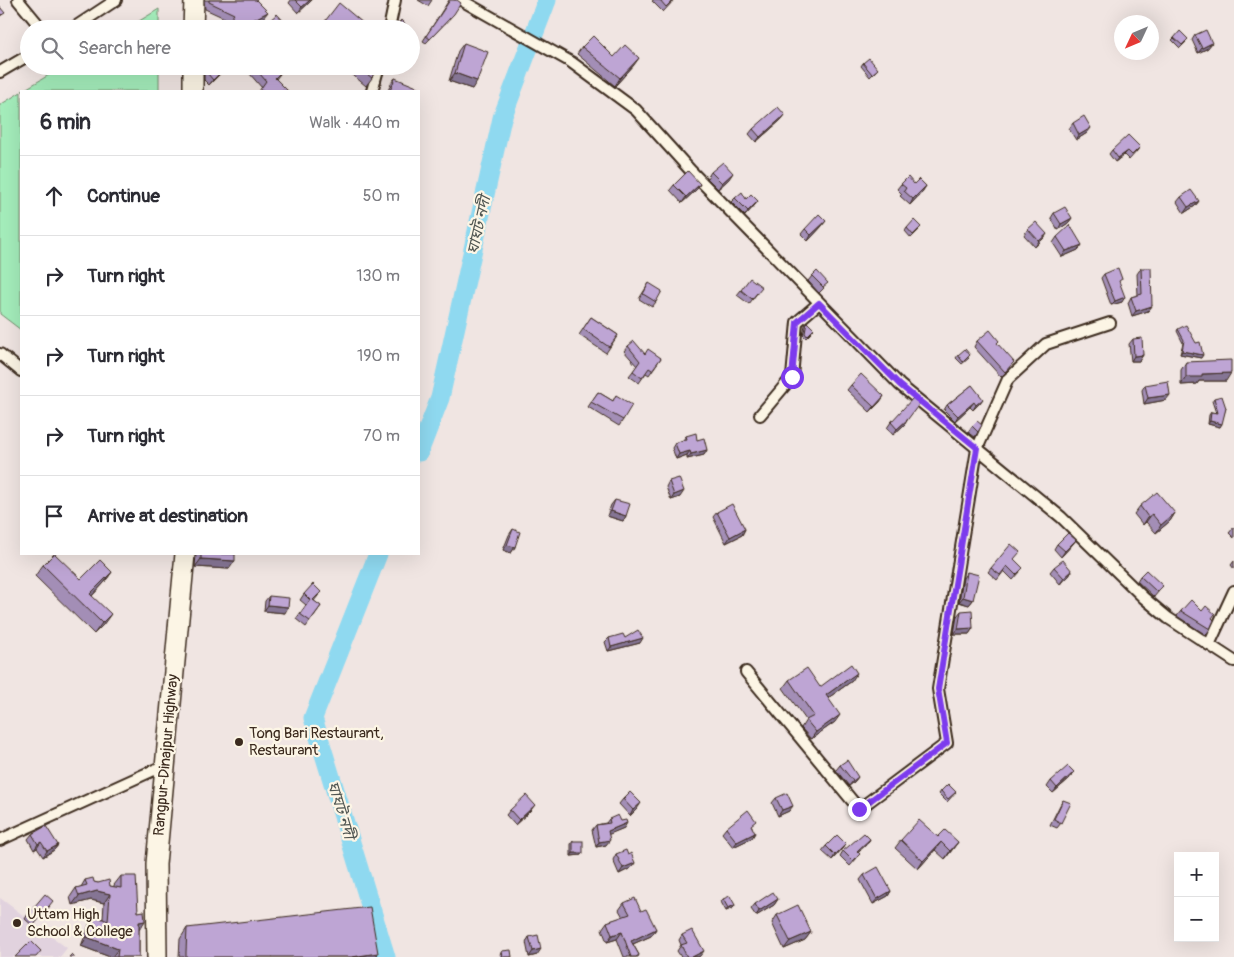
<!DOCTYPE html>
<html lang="en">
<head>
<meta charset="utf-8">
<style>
	:root { --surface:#fff; --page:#f7f7f7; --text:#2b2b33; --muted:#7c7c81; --line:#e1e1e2 }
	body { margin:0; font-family:Pangolin,"Noto Sans Bengali",sans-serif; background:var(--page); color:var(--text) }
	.controls { position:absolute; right:15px; bottom:15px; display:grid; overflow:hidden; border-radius:0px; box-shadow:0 5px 20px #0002 }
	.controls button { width:45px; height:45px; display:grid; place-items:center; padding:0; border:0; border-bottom:1px solid var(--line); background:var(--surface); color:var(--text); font:25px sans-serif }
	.compass { position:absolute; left:1114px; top:15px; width:45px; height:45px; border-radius:50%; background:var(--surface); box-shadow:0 5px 20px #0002; rotate:226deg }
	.stop { position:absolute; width:15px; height:15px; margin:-11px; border:4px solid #7c3aed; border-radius:50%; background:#fff }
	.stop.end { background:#7c3aed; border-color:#fff; box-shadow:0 1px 5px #0008 }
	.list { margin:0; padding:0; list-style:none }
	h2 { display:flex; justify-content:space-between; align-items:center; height:65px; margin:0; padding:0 20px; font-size:21px }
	h2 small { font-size:16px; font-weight:400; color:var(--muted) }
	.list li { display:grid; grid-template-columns:32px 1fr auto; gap:15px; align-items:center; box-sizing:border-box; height:80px; padding:0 20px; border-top:1px solid var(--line) }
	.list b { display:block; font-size:19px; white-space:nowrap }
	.list em { font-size:16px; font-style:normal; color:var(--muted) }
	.icon { flex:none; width:28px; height:28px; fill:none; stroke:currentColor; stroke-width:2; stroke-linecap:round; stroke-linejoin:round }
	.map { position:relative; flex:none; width:1234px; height:957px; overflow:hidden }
	.search { position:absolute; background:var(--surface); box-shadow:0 5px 20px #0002; left:20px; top:20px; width:400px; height:55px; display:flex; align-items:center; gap:12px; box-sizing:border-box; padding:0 18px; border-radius:28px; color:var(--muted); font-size:19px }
	.panel { position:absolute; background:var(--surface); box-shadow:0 5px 20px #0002; left:20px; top:90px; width:400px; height:465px; border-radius:0px }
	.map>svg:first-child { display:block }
	.built { fill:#e1d2de }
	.green { fill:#a4edbb; stroke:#708c6c }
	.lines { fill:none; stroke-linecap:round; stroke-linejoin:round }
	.river { stroke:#8fd9f0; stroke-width:19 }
	.street-casing { stroke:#3b2a1e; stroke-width:14 }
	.highway-casing { stroke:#3b2a1e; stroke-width:22 }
	.street { stroke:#fcf5e5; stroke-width:10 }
	.highway { stroke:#fcf5e5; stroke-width:19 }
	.wall { fill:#a38eb6; stroke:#3b2a1e }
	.shaded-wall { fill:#857494; stroke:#3b2a1e }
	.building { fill:#bea5d4; stroke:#3b2a1e }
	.route { stroke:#7c3aed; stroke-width:6 }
	.poi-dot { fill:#3b2a1e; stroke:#fcf5e5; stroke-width:2 }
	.labels { text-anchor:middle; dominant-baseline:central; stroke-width:4.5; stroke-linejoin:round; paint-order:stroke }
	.poi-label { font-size:15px; fill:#3b2a1e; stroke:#fcf5e5; text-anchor:start }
	.street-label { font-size:15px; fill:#3b2a1e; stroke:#fcf5e5 }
	.water-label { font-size:16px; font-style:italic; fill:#505652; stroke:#fcf5e5 }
</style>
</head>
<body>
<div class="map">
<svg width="1234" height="957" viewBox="0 0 1234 957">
	<rect width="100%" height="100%" fill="#f0e5e2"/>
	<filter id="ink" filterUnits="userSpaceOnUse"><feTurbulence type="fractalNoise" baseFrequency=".02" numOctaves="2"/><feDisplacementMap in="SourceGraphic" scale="10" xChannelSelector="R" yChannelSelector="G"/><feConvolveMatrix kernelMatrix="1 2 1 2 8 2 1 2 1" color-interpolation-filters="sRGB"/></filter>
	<g filter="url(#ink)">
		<polygon class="built" points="0,898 67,948 60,957 0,957"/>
		<g class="green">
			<polygon points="159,9 159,29 126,29"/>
			<polygon points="64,66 159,66 159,91 22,91"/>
			<polygon points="21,92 21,330 0,314 0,105"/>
		</g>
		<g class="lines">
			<g class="river">
				<polyline points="419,452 440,398 502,118 547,0"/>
				<polyline points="378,554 313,718 386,957"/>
			</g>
			<g class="street-casing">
				<g id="street">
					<polyline points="18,0 42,29"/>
					<polyline points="461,0 571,62 636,110 691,171 900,385 1061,517 1144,598 1168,618 1234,661"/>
					<polyline points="72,29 116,0"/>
					<polyline points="389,29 395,0"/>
					<polyline points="0,72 29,55"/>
					<polyline points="372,91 379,66"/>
					<polyline points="0,354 21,371"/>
					<polyline points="760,415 792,377 797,322 819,303"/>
					<polyline points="1209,645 1234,591"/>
					<polyline points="746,672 859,809 947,743 938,689 977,449 1008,379 1046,344 1110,323"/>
					<polyline points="0,840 165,765"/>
				</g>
			</g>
			<g class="highway-casing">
				<g id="highway">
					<polyline points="193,29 194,0"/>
					<polyline points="193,91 193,66"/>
					<polyline points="157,957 156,864 185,554"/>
				</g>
			</g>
			<use href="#street" class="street"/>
			<use href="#highway" class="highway"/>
		</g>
		<g class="wall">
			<polygon points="204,0 256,0 263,18 249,25 229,20 205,9"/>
			<polygon points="291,0 312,0 298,13 289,3"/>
			<polygon points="418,0 432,0 428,6"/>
			<polygon points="449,0 450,18 426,43 423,41"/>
			<polygon points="653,0 674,0 663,12 652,1"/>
			<polygon points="401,20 409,29 396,29 397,25"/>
			<polygon points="269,21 286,29 267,29 265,26"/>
			<polygon points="1195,35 1208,48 1198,53 1192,40"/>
			<polygon points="1174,38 1186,42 1180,48 1172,40"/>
			<polygon points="464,43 472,89 449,81 458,51"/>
			<polygon points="582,47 614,57 634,65 615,86 577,54"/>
			<polygon points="863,63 878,69 870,77 861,66"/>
			<polygon points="207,66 225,66 222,72 209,85 204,80 204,70"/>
			<polygon points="243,66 280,66 283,70 276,79 262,88"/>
			<polygon points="342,66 376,66 372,78 366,86"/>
			<polygon points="395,78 416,91 388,91 391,83"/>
			<polygon points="785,115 781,120 756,142 749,134 753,129"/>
			<polygon points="1073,123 1087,133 1076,140 1069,129"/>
			<polygon points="1140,147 1137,151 1129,160 1124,155 1115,162 1109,154 1112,150"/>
			<polygon points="711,172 729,179 718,189 707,178"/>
			<polygon points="700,184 697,189 682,203 670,190 674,185"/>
			<polygon points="901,184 914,184 926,186 922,192 910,205 900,196 902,194 897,189"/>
			<polygon points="1181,197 1199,201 1195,206 1184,213 1177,202"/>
			<polygon points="735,198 746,199 758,201 754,206 745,216 731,202"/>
			<polygon points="1054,213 1072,218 1068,223 1058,230 1051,218"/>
			<polygon points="822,226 808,241 801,234 805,229"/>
			<polygon points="907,228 919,230 911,238 905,231"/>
			<polygon points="1028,229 1047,234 1043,239 1035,247 1024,235"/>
			<polygon points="1057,237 1082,245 1078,250 1062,257 1053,243"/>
			<polygon points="1141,268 1152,306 1148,311 1132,316 1128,303 1131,297 1138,295 1137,274"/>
			<polygon points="1104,274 1119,283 1122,302 1111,305 1101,278"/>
			<polygon points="812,276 824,288 819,293 808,281"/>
			<polygon points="649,283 656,302 652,307 639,299"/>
			<polygon points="741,290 758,292 749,304 737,295"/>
			<polygon points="591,317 618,335 606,353 579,335"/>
			<polygon points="807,322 812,332 806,338 803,335 805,325"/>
			<polygon points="1178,329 1201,358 1180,354 1183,343 1177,331"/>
			<polygon points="1133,339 1143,355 1139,361 1131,361 1129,344"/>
			<polygon points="977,341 997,344 1010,368 1001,377 974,347"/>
			<polygon points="628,346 645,354 661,358 649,375 646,373 639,383 629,376 637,366 624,351"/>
			<polygon points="958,355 969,358 962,364 956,358"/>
			<polygon points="1186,362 1226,381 1199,381 1197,384 1181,385 1181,370"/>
			<polygon points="851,385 880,402 870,412 847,390"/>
			<polygon points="972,385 980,403 973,410 970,407 955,421 944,410 947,405"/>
			<polygon points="1145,385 1166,400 1144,404 1142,390"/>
			<polygon points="598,392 613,401 616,395 623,420 619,426 588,407"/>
			<polygon points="1214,398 1226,408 1220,427 1208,424 1209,415 1211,412 1216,413 1212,401"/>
			<polygon points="891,422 905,424 893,435 887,428"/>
			<polygon points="972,426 978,432 975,437 968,432"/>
			<polygon points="686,436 697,440 707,450 704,455 687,459 687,455 676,459 672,448 675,443 683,440"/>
			<polygon points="669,481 680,497 671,500 666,487"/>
			<polygon points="615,500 626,516 623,521 607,516 611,505"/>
			<polygon points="1140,506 1175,513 1170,521 1156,533 1146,522 1143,525 1134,514"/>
			<polygon points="717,512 745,529 742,535 726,543 713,517"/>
			<polygon points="1234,527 1234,538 1229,533"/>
			<polygon points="513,529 515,547 511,553 503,550 509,535"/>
			<polygon points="1076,540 1072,545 1061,557 1054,549 1057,544"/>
			<polygon points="196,554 235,554 229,569 195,567"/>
			<polygon points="1014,559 1020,572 1013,580 1004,571 997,580 988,572 991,568"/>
			<polygon points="1234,561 1234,569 1231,565"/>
			<polygon points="43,565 81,579 112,572 104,583 92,596 103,625 94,634 35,576"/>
			<polygon points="1054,567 1072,571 1069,576 1060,584 1050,572"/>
			<polygon points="967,572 973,600 969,605 959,602 963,578"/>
			<polygon points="1140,576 1159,591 1154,597 1137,581"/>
			<polygon points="321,592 314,601 321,606 306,627 296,619 306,605 300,600 304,594"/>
			<polygon points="269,596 285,613 264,611 265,601"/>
			<polygon points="961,611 973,628 969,634 954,634 957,616"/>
			<polygon points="1181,611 1202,611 1212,618 1210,629 1206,635 1177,616"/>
			<polygon points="609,638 625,638 640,643 608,651 605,642"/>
			<polygon points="789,680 820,687 852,681 828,698 835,722 811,739 801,728 806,720 783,688"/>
			<polygon points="840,765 858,777 854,782 849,786 836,770"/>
			<polygon points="1074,772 1070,778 1053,793 1047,787 1051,781"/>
			<polygon points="941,791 956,792 947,802 939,794"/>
			<polygon points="776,798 789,811 778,816 772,803"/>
			<polygon points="623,799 637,809 630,816 619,804"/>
			<polygon points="1063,800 1061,823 1057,828 1050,825 1060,805"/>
			<polygon points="510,810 531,810 515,825 506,815"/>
			<polygon points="609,819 621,821 624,828 608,834 606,845 596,847 592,830 596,825 606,823"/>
			<polygon points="752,826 752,838 733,847 722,833 726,828"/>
			<polygon points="32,834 58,845 54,850 43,857 37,848 34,850 28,839"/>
			<polygon points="938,837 958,842 952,850 945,859 935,850 918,869 895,848 901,840"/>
			<polygon points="870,839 867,844 858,852 857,858 850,866 840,856 843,851"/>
			<polygon points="573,841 583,853 581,855 571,856 571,844"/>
			<polygon points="826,846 842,849 832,860 822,851"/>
			<polygon points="616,854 628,855 635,863 631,868 619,874 613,860"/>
			<polygon points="864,875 891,891 888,896 873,904 860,880"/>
			<polygon points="121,876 138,912 139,930 139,957 110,957 81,946 89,925 95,916 103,919 104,903 91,900 72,905 70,897 76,888 81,887 85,880 114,887 114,885"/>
			<polygon points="723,899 735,905 733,908 726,911 721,902"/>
			<polygon points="778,899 774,905 756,916 751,909 755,904"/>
			<polygon points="624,903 641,911 656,929 651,936 633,944 639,955 638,957 624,957 617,939 607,942 602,929 607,922 623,917 619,910"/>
			<polygon points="50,906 33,926 25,919 28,914"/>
			<polygon points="777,915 811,932 805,940 784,949 772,923"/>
			<polygon points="187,928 378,953 376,957 179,957 180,939"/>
			<polygon points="682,935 700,956 698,957 681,957 677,951 681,945 679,940"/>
			<polygon points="529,937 537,955 529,957 526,942"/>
			<polygon points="502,951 512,957 501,957 500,954"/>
		</g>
		<g class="shaded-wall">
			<polygon points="310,0 312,0 298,13 302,7"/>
			<polygon points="268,12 263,18 243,29 247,23"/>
			<polygon points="1212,43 1208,48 1198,53 1202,48"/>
			<polygon points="639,58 634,65 615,86 620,78"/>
			<polygon points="226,67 222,72 209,85 213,80"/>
			<polygon points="455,73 477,81 472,89 449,81"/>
			<polygon points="785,115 781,120 756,142 760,137"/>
			<polygon points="1091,128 1087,133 1076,140 1079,135"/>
			<polygon points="1128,151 1124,155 1115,162 1118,158"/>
			<polygon points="733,173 729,179 718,189 722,183"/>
			<polygon points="700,184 697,189 682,203 686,197"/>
			<polygon points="926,186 922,192 910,205 913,199"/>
			<polygon points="758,201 754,206 745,216 748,211"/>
			<polygon points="1199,201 1195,206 1184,213 1188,207"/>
			<polygon points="1072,218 1068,223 1058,230 1061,224"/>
			<polygon points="826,221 822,226 808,241 811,235"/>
			<polygon points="1047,234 1043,239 1035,247 1039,241"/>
			<polygon points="1082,245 1078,250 1062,257 1066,251"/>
			<polygon points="1125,297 1122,302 1111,305 1115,301"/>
			<polygon points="1152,306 1148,311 1132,316 1136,311"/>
			<polygon points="1182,351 1203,355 1201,358 1180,354"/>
			<polygon points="1143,355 1139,361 1131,361 1134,356"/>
			<polygon points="1231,373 1226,381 1199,381 1197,384 1181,385 1186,377 1202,374"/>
			<polygon points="1170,395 1166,400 1144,404 1148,398"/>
			<polygon points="884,396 880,402 870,412 874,407"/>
			<polygon points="983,399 980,403 973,410 976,405"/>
			<polygon points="974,402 970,407 955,421 958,416"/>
			<polygon points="908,419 905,424 893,435 897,429"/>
			<polygon points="1210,421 1222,424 1220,427 1208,424"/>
			<polygon points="707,450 704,455 687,459 691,454"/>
			<polygon points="690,451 687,455 676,459 679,454"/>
			<polygon points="684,491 680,497 671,500 674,495"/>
			<polygon points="611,511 626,516 623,521 607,516"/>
			<polygon points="1175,513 1170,521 1156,533 1161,525"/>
			<polygon points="1152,514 1146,522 1143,525 1148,517"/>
			<polygon points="745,529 742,535 726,543 730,537"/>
			<polygon points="1076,540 1072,545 1061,557 1065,551"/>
			<polygon points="507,545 515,547 511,553 503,550"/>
			<polygon points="201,559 235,561 229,569 195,567"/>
			<polygon points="1072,571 1069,576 1060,584 1064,578"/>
			<polygon points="112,572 104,583 83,605 90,594"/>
			<polygon points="963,597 973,600 969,605 959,602"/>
			<polygon points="268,605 288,607 285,613 264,611"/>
			<polygon points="111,614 103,625 94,634 102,623"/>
			<polygon points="973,628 969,634 954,634 958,629"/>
			<polygon points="643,638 640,643 608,651 611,647"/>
			<polygon points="857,673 852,681 821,703 826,695"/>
			<polygon points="840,715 835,722 811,739 816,732"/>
			<polygon points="1074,772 1070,778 1053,793 1057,788"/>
			<polygon points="858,777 854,782 849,786 853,781"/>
			<polygon points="641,803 637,809 630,816 633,810"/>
			<polygon points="535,805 531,810 515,825 519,820"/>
			<polygon points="793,806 789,811 778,816 782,810"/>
			<polygon points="627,823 624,828 605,836 608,831"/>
			<polygon points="755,833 752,838 733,847 737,842"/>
			<polygon points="870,839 867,844 854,855 857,851"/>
			<polygon points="610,840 606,845 596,847 599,842"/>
			<polygon points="41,842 37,848 34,850 38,844"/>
			<polygon points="941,842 935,850 918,869 923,861"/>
			<polygon points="958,842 952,850 945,859 950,851"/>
			<polygon points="846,844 842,849 832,860 835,855"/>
			<polygon points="58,845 54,850 43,857 47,851"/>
			<polygon points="573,853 583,853 581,855 571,856"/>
			<polygon points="635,863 631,868 619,874 623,868"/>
			<polygon points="97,891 110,894 104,903 91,900 72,905 79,896"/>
			<polygon points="891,891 888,896 873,904 877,899"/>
			<polygon points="778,899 774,905 756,916 759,911"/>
			<polygon points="735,905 733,908 726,911 728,908"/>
			<polygon points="145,921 139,930 139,922"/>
			<polygon points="656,929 651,936 626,947 631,941"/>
			<polygon points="622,932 617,939 607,942 612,935"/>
			<polygon points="811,932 805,940 784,949 790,941"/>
			<polygon points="87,937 118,949 112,957 110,957 81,946"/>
			<polygon points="541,949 537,955 529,957 533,951"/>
			<polygon points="704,951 700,956 698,957 692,957"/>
			<polygon points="378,953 376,957 352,957"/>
		</g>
		<g class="building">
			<polygon points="209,0 256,0 268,12 247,23 253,29 223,29 234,14 209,2"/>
			<polygon points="295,0 310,0 302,7"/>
			<polygon points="450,0 457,0 461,3 454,14 430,39 426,36"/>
			<polygon points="660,0 673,0 666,7"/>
			<polygon points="339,3 370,29 319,29"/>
			<polygon points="0,7 5,13 0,16"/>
			<polygon points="277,14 288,26 285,29 276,29 269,21"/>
			<polygon points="401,20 409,29 397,29"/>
			<polygon points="1206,30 1212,43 1202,48 1195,35"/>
			<polygon points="1180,31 1188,39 1182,45 1174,38"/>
			<polygon points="593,36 614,57 625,45 639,58 620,78 582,47"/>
			<polygon points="464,43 488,52 477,81 455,73"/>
			<polygon points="869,58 878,69 872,74 863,63"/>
			<polygon points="208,66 225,66 226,67 213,80 208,74"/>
			<polygon points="253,66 280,66 283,70 275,78 288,91 259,91 266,81"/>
			<polygon points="357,66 376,66 372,78"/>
			<polygon points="395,78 417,87 416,91 390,91"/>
			<polygon points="778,107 785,115 760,137 753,129"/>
			<polygon points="1084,116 1091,128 1079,135 1073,123"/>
			<polygon points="1128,135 1140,147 1132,155 1128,151 1118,158 1112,150"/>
			<polygon points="723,162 733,173 722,183 711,172"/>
			<polygon points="688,171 700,184 686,197 674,185"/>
			<polygon points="908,177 914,184 919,179 926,186 913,199 904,191 906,188 901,184"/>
			<polygon points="1191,190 1199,201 1188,207 1181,197"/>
			<polygon points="742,192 746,199 751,194 758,201 748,211 735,198"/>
			<polygon points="1065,207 1072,218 1061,224 1054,213"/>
			<polygon points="819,214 826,221 811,235 805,229"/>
			<polygon points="914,220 921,227 913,235 907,228"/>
			<polygon points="1036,222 1047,234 1039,241 1028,229"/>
			<polygon points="1070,225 1082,245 1066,251 1057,237"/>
			<polygon points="1118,268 1122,279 1119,281 1125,297 1115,301 1104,274"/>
			<polygon points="1141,268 1151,268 1152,306 1136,311 1131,297 1142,294"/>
			<polygon points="817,271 828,283 823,287 812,276"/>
			<polygon points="750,278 762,287 752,299 741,290"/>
			<polygon points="649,283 662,291 656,302 643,294"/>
			<polygon points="591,317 618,335 609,347 583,329"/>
			<polygon points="807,322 814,329 807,336 805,333"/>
			<polygon points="1186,325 1196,343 1200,342 1203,355 1182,351 1184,340 1178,329"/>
			<polygon points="990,330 999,341 997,343 1014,362 1005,372 977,341"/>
			<polygon points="1142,338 1143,355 1134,356 1133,339"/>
			<polygon points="634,341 645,354 648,349 661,358 652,370 649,368 642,378 633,371 640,361 628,346"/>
			<polygon points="965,349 970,355 963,362 958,355"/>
			<polygon points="1231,360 1231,373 1202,374 1202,377 1186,377 1186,362"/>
			<polygon points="861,374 884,396 874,407 851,385"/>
			<polygon points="1168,381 1170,395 1148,398 1145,385"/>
			<polygon points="972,385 983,399 976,405 974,402 958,416 947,405"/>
			<polygon points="598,392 613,401 616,395 632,405 623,420 591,402"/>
			<polygon points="1222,396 1226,408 1222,424 1210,421 1211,412 1218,413 1214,398"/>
			<polygon points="913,398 920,403 908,419 897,429 891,422"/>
			<polygon points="977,421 982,425 978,432 972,426"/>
			<polygon points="696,433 697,440 704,438 707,450 691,454 690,451 679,454 675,443 687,439 686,436"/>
			<polygon points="679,478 684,491 674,495 669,481"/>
			<polygon points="1157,492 1175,513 1161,525 1152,514 1148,517 1140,506"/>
			<polygon points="615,500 630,504 626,516 611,511"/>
			<polygon points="732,504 745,529 730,537 717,512"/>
			<polygon points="513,529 520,532 515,547 507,545"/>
			<polygon points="1068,533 1076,540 1065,551 1057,544"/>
			<polygon points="1011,544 1020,552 1014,559 1023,568 1016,575 1007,566 1000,575 991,568"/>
			<polygon points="54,554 55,554 81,579 100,560 112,572 90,594 111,614 102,623 43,565"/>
			<polygon points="201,554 235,554 235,561 201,559"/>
			<polygon points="1063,560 1072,571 1064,578 1054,567"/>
			<polygon points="1146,570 1163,586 1157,592 1140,576"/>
			<polygon points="967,572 979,575 973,600 963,597"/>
			<polygon points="313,584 321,592 313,600 321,606 310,621 300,614 310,600 304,594"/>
			<polygon points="269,596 289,598 288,607 268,605"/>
			<polygon points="1191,600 1202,611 1206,606 1215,614 1212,618 1214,620 1210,629 1181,611"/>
			<polygon points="972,610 973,628 958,629 961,611"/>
			<polygon points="638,630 643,638 611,647 609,638 623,634 625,638"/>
			<polygon points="851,664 857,673 826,695 840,715 816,732 806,720 814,716 789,680 807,668 820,687"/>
			<polygon points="847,760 858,777 853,781 840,765"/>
			<polygon points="1068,766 1074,772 1057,788 1051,781"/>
			<polygon points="948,784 956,792 948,799 941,791"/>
			<polygon points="630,792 641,803 633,810 623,799"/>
			<polygon points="787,793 793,806 782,810 776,798"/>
			<polygon points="526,795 535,805 519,820 510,810"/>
			<polygon points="1063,800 1071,803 1061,823 1054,819"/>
			<polygon points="748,810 756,821 751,825 755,833 737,842 726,828"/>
			<polygon points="618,815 621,821 626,820 627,823 608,831 610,840 599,842 596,825 610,823 609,819"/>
			<polygon points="919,820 938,837 945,830 958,842 950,851 941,842 923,861 901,840"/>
			<polygon points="46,826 58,845 47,851 41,842 38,844 32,834"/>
			<polygon points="864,833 870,839 857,851 860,854 853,861 843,851"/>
			<polygon points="837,835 846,844 835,855 826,846"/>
			<rect x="573" y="841" width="10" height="12"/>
			<polygon points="626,850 628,855 631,853 635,863 623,868 616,854"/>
			<polygon points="878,867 891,891 877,899 864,875"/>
			<polygon points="121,876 136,876 138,912 144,911 145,921 139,922 139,957 117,957 118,949 87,937 95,916 108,921 110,894 97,891 79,896 76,888 87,885 85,880 93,878 94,882 98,883 109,880 110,886 121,888"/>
			<polygon points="773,892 778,899 759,911 755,904"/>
			<polygon points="45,894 53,901 37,921 28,914"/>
			<polygon points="730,896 735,905 728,908 723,899"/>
			<polygon points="635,898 641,911 646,909 656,929 631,941 639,955 636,957 631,957 622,932 612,935 607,922 630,914 624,903"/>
			<polygon points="798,905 811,932 790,941 777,915"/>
			<polygon points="370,907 378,953 352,957 186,957 186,952 187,928"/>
			<polygon points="692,930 704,951 692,957 687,957 681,945 687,943 682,935"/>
			<polygon points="538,935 541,949 533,951 529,937"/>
			<polygon points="31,941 41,951 36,957 15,957"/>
			<polygon points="511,950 512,957 503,957 502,951"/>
			<polygon points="72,954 75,957 69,957"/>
		</g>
	</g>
	<g class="lines" filter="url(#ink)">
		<polyline class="route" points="792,377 797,322 819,303 900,385 977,448 938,689 947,743 859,809"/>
	</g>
	<g class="poi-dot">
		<circle cx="239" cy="742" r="5"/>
		<circle cx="17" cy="923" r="5"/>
	</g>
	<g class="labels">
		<g class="poi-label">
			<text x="249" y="733">Tong Bari Restaurant,<tspan x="249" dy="17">Restaurant</tspan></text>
			<text x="27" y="914">Uttam High<tspan x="27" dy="17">School &amp; College</tspan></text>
		</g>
		<g class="street-label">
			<text transform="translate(166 755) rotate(-85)">Rangpur-Dinajpur Highway</text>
		</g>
		<g class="water-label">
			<text transform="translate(479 225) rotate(-77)">ঘাঘট নদী</text>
			<text transform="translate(341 810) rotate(73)">ঘাঘট নদী</text>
		</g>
	</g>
</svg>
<div class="controls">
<button>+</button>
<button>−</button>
</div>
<svg class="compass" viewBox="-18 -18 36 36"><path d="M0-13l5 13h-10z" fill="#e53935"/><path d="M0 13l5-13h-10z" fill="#7c7c81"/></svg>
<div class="stop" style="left:792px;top:377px"></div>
<div class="stop end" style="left:859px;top:809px"></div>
<div class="search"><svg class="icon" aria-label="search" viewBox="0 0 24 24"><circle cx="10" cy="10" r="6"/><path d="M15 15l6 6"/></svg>Search here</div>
<section class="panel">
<h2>6 min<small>Walk · 440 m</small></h2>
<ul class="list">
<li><svg class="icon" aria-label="ahead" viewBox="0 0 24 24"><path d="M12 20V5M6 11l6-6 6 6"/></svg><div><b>Continue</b></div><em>50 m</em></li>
<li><svg class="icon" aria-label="right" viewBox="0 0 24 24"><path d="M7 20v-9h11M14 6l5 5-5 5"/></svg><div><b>Turn right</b></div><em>130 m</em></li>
<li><svg class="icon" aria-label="right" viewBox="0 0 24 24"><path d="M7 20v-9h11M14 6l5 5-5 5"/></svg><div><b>Turn right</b></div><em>190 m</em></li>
<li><svg class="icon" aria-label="right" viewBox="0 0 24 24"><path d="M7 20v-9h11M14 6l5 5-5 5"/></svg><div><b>Turn right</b></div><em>70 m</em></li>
<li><svg class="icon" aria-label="arrive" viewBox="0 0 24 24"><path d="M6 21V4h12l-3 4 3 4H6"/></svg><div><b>Arrive at destination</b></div></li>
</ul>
</section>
</div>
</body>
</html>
